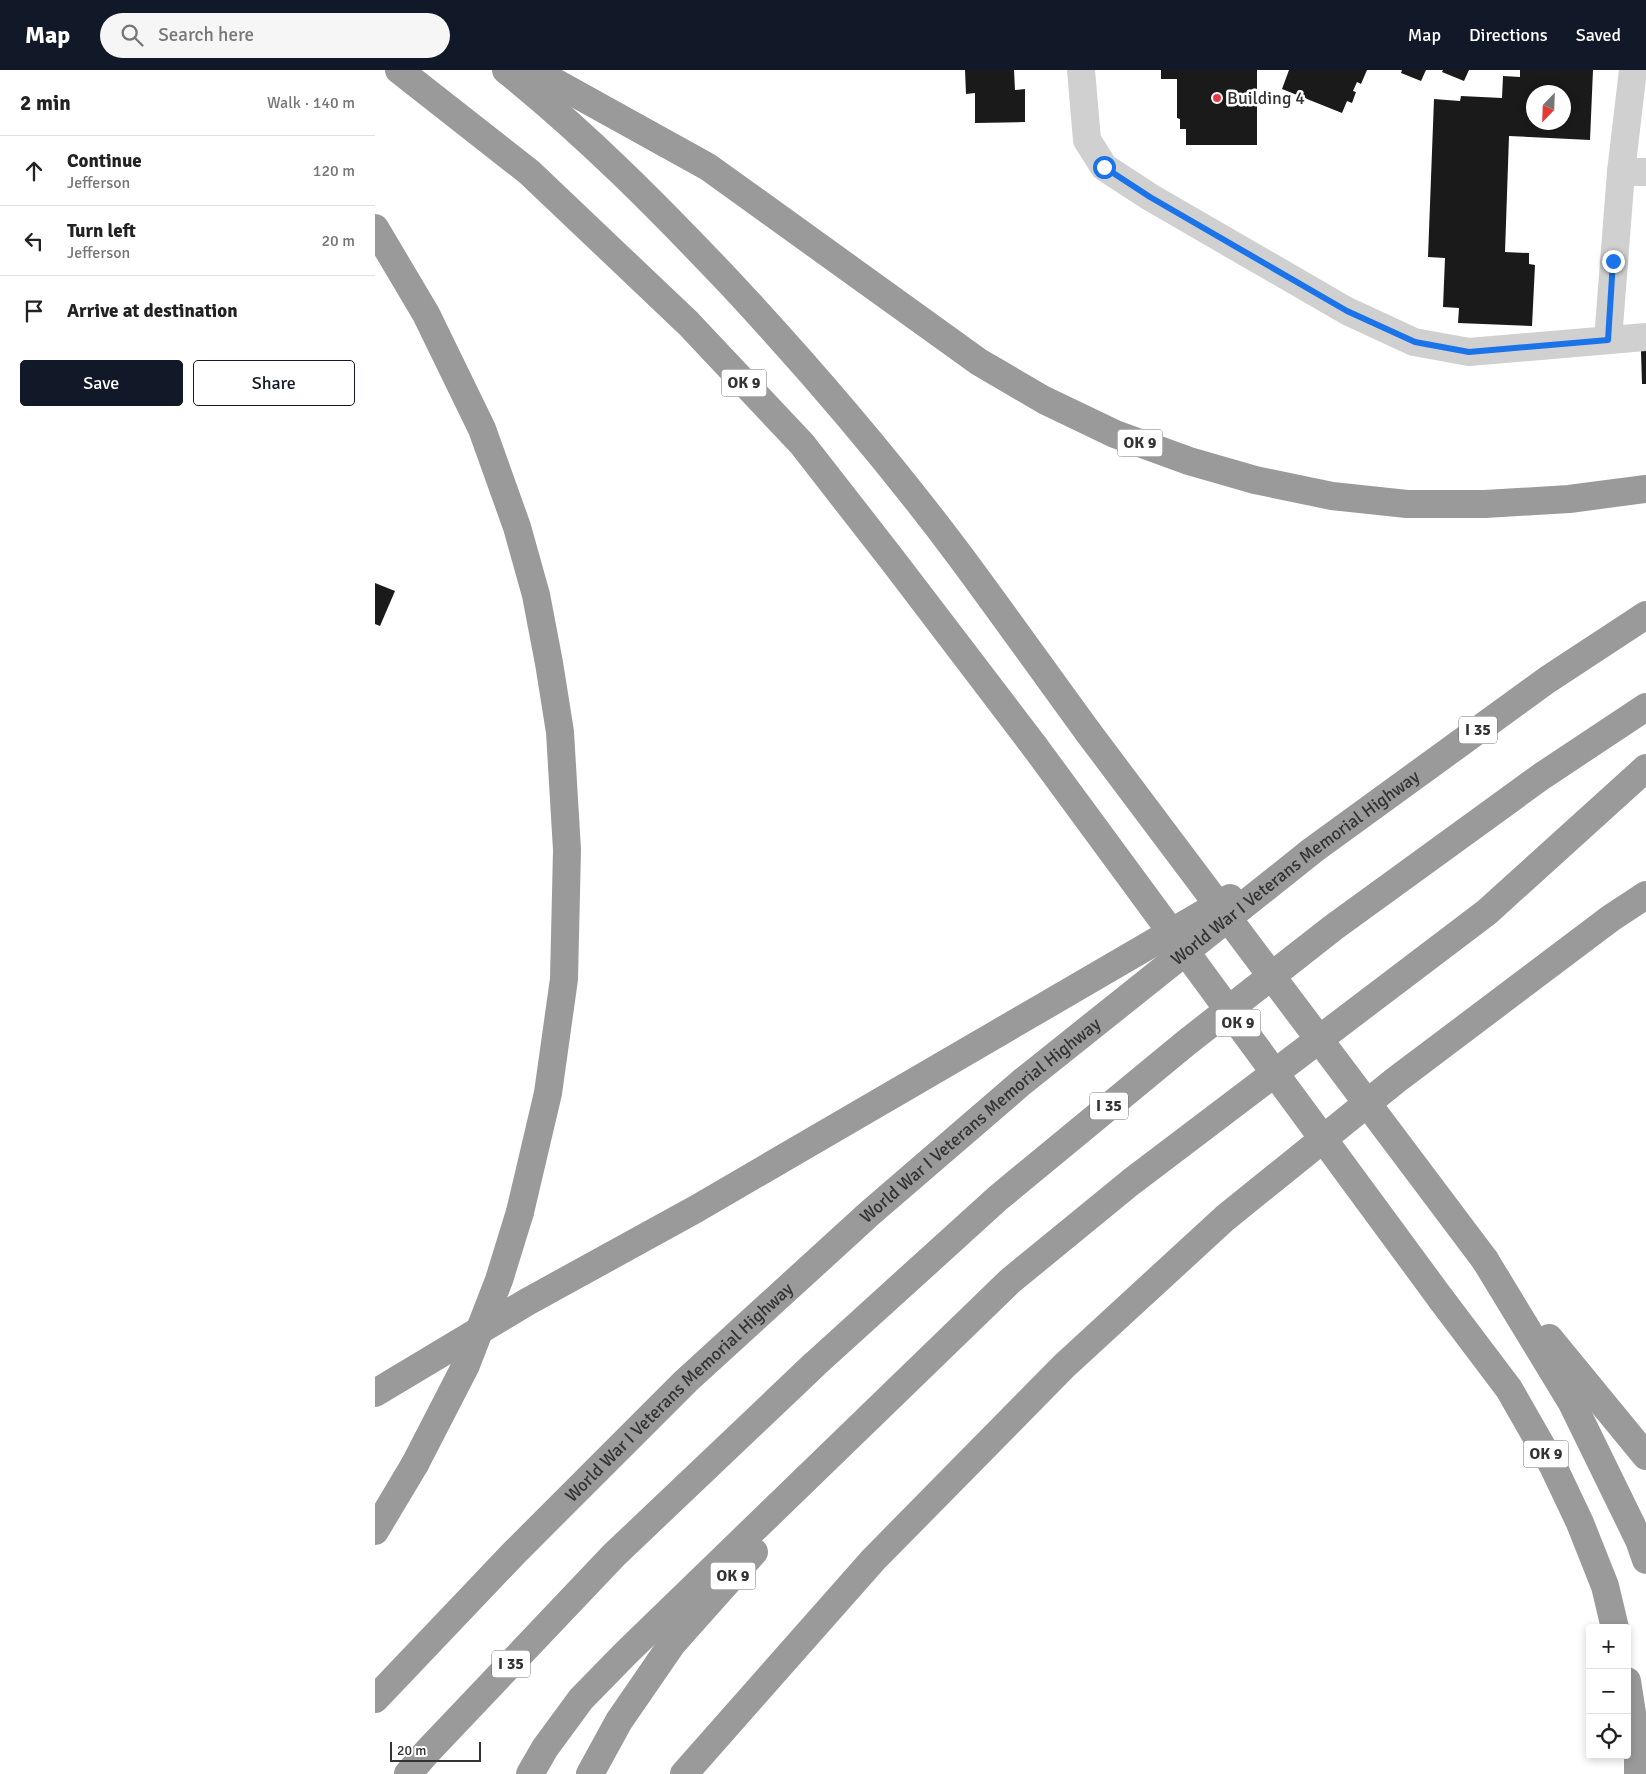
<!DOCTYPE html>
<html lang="en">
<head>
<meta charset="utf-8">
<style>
	:root { --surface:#fff; --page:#f6f6f6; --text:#222; --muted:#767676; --line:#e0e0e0; --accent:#111827 }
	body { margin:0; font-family:Signika,sans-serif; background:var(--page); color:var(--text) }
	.controls { position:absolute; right:15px; bottom:15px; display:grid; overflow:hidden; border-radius:5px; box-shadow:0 2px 8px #0003 }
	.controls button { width:45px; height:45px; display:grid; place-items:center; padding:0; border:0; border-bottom:1px solid var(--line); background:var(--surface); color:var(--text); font:25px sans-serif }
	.compass { position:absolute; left:1151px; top:15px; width:45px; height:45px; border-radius:50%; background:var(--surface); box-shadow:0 2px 8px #0003; rotate:203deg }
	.scale { position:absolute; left:15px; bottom:12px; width:91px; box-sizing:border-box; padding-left:5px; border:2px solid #333; border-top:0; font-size:14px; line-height:18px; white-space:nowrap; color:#333; -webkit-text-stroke:4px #fff; paint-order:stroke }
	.stop { position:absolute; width:15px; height:15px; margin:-11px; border:4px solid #1a73e8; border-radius:50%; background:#fff }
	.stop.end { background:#1a73e8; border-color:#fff; box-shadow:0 1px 5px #0008 }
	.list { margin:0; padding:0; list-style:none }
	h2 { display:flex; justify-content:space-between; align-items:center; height:65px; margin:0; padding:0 20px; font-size:21px }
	h2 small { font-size:16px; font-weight:400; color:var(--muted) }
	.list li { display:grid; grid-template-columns:32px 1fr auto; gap:15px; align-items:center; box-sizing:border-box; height:70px; padding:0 20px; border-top:1px solid var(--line) }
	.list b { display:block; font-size:19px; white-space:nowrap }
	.list p { margin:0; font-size:16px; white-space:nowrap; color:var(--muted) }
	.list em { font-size:16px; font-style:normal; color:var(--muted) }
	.actions { display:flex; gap:10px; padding:15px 20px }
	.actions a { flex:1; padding:11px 0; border:1px solid var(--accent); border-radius:5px; text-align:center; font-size:18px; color:var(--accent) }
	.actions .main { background:var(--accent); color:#fff }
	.icon { flex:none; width:28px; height:28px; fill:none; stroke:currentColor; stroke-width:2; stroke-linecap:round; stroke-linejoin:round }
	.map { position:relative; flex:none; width:1271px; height:1704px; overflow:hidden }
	header { display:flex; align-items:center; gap:30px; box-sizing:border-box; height:70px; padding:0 25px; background:var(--accent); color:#fff }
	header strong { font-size:24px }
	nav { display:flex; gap:28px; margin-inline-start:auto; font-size:18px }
	.search { width:350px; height:45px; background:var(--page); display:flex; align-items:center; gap:12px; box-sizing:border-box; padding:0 18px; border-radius:28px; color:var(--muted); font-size:19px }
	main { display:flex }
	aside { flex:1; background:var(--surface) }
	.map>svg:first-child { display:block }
	.building { fill:#1a1a1a; fill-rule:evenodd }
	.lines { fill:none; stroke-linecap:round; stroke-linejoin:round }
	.minor { stroke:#d0d0d0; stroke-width:28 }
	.highway { stroke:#9a9a9a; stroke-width:28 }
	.highway-bridge { stroke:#9a9a9a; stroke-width:28 }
	.route { stroke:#1a73e8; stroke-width:6 }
	.poi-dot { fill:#e63946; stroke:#fff; stroke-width:2 }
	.labels { text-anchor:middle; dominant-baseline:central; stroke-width:5; stroke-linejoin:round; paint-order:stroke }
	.shield { fill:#fff; stroke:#707070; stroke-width:1 }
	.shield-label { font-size:16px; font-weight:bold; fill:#333 }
	.poi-label { font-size:18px; fill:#333; stroke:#fff; text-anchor:start }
	.street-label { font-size:18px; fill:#333; stroke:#fff }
</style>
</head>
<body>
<header>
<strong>Map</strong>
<div class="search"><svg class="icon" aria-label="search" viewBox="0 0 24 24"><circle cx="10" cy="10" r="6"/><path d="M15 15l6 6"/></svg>Search here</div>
<nav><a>Map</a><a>Directions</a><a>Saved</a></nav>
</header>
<main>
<aside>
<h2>2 min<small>Walk · 140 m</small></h2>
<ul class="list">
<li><svg class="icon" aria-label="ahead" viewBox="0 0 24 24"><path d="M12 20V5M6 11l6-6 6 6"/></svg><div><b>Continue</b><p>Jefferson</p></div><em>120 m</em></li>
<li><svg class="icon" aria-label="left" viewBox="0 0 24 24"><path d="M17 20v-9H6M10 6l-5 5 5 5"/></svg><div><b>Turn left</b><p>Jefferson</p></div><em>20 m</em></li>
<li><svg class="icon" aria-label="arrive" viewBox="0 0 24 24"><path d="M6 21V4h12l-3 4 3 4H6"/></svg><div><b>Arrive at destination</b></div></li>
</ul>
<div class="actions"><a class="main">Save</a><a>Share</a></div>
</aside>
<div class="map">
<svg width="1271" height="1704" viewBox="0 0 1271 1704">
	<rect width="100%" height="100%" fill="#fff"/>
	<g class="building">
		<polygon points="590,0 639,0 640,20 650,19 650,52 600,53 600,23 591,24"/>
		<polygon points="786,0 882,0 882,75 811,75 811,59 805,59 805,49 802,48 802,9 786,9"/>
		<polygon points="914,0 992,0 986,14 982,12 978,21 981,22 977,33 972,31 967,43 907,19"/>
		<polygon points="1027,0 1051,0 1046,11 1026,3"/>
		<polygon points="1068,0 1094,0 1089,11 1067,2"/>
		<path d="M1145,0H1218L1215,70L1134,66L1130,182L1154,183V194L1160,195L1157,256L1083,253L1084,238L1068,237L1070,188L1053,187L1059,29L1085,31L1086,26L1127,28L1128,6L1145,7ZM1158,22H1188V52H1158Z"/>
		<polygon points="1266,281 1271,281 1271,314 1267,314"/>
		<polygon points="0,513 20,521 5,556 0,554"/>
	</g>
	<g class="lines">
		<g class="minor">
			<polyline points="706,0 712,70 729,97 775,127 972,241 1039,272 1094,282 1271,267"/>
			<polyline points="1246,102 1271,102"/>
			<polyline points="1233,270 1246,102 1258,0"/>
		</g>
		<g class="highway">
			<polyline points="24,0 154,102 313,253 427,374 519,492 660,677"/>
			<path d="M131,0C212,65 285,139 356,214C437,301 514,391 585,486C628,544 670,603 713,662"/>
			<polyline points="158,0 333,97 604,292 669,330 740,364 814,391 880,410 957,426 1032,434 1110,434 1194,429 1271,419"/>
			<polyline points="0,158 51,244 107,359 142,457 161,525 174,593 185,662 192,780 189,909 173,1023 145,1142"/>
			<polyline points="1110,1190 1197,1333 1264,1470 1271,1490"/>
			<polyline points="1066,1229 1134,1319 1178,1396 1205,1453 1230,1516 1240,1558"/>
			<polyline points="1174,1268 1271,1386"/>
			<polyline points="0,1323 152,1232 321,1139 855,828"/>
			<polyline points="0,1461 40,1394"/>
			<polyline points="1252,1611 1263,1682 1263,1704"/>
			<path id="s1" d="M0,1629L140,1482L311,1311L495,1143L647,1012L938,780L1172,610L1271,545"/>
			<polyline points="33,1704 52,1682 239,1485 440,1294 623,1128 811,973 959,857 1167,706 1271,637"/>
			<polyline points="155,1704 170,1678 206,1629 251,1583 635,1211 756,1112 1112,842 1271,698"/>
			<polyline points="215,1704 244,1651 297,1574 379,1482"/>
			<polyline points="309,1704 498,1490 689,1296 850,1148 1021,1010 1236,848 1271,825"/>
		</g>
		<g class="highway-bridge">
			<polyline points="713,662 1110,1190"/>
			<polyline points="660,677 1066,1229"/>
			<polyline points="40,1394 91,1295 124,1210 145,1142"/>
		</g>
	</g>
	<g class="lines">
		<polyline class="route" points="729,97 775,127 972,241 1040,272 1094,282 1233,270 1238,191"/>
	</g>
	<circle class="poi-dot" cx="842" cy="28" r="5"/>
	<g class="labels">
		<g class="shield">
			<rect x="346.5" y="299.5" width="45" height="27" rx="4"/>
			<rect x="742.5" y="359.5" width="45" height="27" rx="4"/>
			<rect x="1084" y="646.5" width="38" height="27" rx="4"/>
			<rect x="840.5" y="939.5" width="45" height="27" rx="4"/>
			<rect x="715" y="1022.5" width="38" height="27" rx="4"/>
			<rect x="1148.5" y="1370.5" width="45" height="27" rx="4"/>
			<rect x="335.5" y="1492.5" width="45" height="27" rx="4"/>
			<rect x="117" y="1580.5" width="38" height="27" rx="4"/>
		</g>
		<g class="shield-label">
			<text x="369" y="313">OK 9</text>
			<text x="765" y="373">OK 9</text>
			<text x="1103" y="660">I 35</text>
			<text x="863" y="953">OK 9</text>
			<text x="734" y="1036">I 35</text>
			<text x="1171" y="1384">OK 9</text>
			<text x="358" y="1506">OK 9</text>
			<text x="136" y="1594">I 35</text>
		</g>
		<g class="poi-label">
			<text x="852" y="28">Building 4</text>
		</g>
		<g class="street-label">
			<text stroke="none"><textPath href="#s1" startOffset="1242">World War I Veterans Memorial Highway</textPath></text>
			<text stroke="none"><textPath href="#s1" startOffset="838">World War I Veterans Memorial Highway</textPath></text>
			<text stroke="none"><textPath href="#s1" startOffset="432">World War I Veterans Memorial Highway</textPath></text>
		</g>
	</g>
</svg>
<div class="controls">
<button>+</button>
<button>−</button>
<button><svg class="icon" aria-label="locate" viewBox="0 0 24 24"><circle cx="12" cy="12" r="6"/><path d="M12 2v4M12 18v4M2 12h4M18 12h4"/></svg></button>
</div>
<svg class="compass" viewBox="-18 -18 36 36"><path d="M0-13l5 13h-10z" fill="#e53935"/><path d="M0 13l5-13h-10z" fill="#767676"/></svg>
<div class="scale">20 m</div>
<div class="stop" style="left:729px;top:97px"></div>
<div class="stop end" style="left:1238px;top:191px"></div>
</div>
</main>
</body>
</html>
